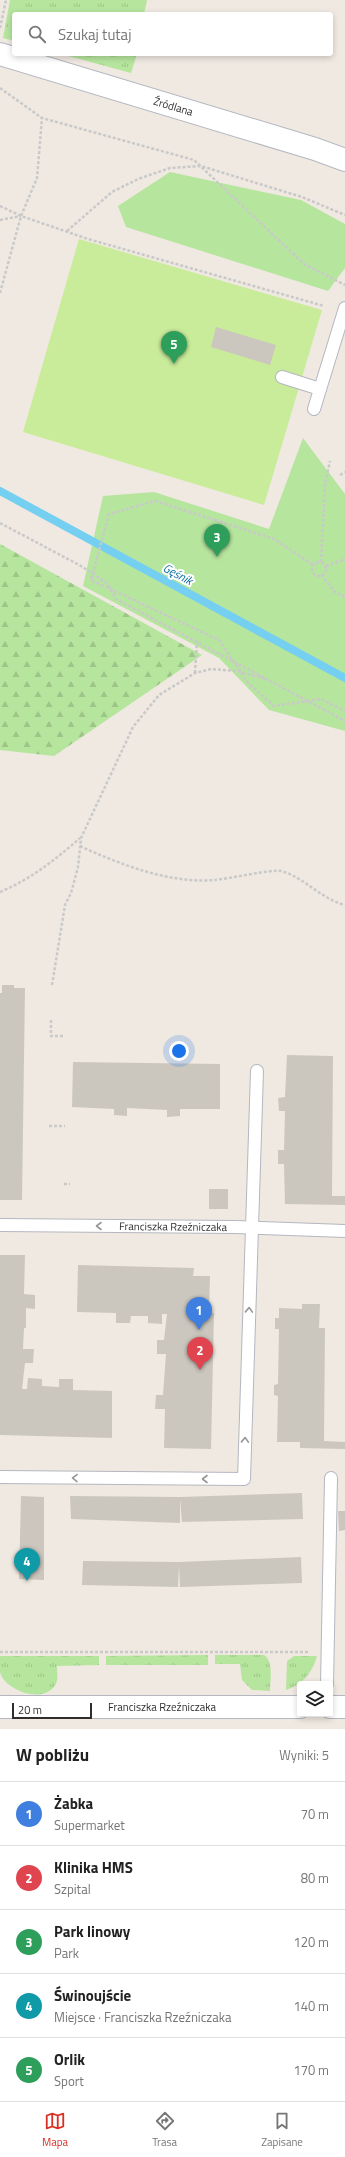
<!DOCTYPE html>
<html lang="pl">
<head>
<meta charset="utf-8">
<style>
	:root { --surface:#fff; --page:#f2f2f2; --text:#222; --muted:#767676; --line:#e0e0e0; --accent:#d93025 }
	body { margin:0; font-family:"Titillium Web",sans-serif; background:var(--page); color:var(--text) }
	.controls { position:absolute; right:12px; bottom:12px; display:grid; overflow:hidden; border-radius:4px; box-shadow:0 2px 6px #0003 }
	.controls button { width:36px; height:36px; display:grid; place-items:center; padding:0; border:0; border-bottom:1px solid var(--line); background:var(--surface); color:var(--text); font:20px sans-serif }
	.scale { position:absolute; left:12px; bottom:10px; width:80px; box-sizing:border-box; padding-left:4px; border:2px solid #2e2e2e; border-top:0; font-size:11px; line-height:14px; white-space:nowrap; color:#2e2e2e; -webkit-text-stroke:3px #fff; paint-order:stroke }
	.you { position:absolute; left:179px; top:1051px; width:14px; height:14px; margin:-10px; border:3px solid #fff; border-radius:50%; background:#1a73e8; box-shadow:0 0 0 6px #1a73e833 }
	.badge { display:grid; place-items:center; width:26px; height:26px; border-radius:50%; background:var(--accent); color:#fff; font-size:13px; font-weight:700 }
	.pin { position:absolute; translate:-50% -33px; filter:drop-shadow(0 1px 2px #0008) }
	.pin::after { content:''; position:absolute; top:21px; width:14px; height:12px; background:inherit; clip-path:polygon(0 0,100% 0,50% 100%) }
	.list { margin:0; padding:0; list-style:none }
	h2 { display:flex; justify-content:space-between; align-items:center; height:52px; margin:0; padding:0 16px; font-size:17px }
	h2 small { font-size:13px; font-weight:400; color:var(--muted) }
	.list li { display:grid; grid-template-columns:26px 1fr auto; gap:12px; align-items:center; box-sizing:border-box; height:64px; padding:0 16px; border-top:1px solid var(--line) }
	.list b { display:block; font-size:15px; white-space:nowrap }
	.list p { margin:0; font-size:13px; white-space:nowrap; color:var(--muted) }
	.list em { font-size:13px; font-style:normal; color:var(--muted) }
	.icon { flex:none; width:22px; height:22px; fill:none; stroke:currentColor; stroke-width:2; stroke-linecap:round; stroke-linejoin:round }
	.map { position:relative; flex:none; width:345px; height:1729px; overflow:hidden }
	.search { position:absolute; background:var(--surface); box-shadow:0 2px 6px #0003; left:12px; right:12px; top:12px; height:44px; display:flex; align-items:center; gap:10px; box-sizing:border-box; padding:0 14px; border-radius:4px; color:var(--muted); font-size:15px }
	.sheet { height:372px; background:var(--surface) }
	nav { display:flex; justify-content:space-around; align-items:center; box-sizing:border-box; height:56px; border-top:1px solid var(--line); background:var(--surface); font-size:11px; color:var(--muted) }
	nav a { display:grid; justify-items:center; gap:2px }
	nav .on { color:var(--accent) }
	.map>svg:first-child { display:block }
	.grass { fill:url(#grass-tufts) }
	.forest { fill:url(#forest-firs) }
	.park { fill:#b6e59e }
	.pitch { fill:#c9ec9a }
	.lines { fill:none; stroke-linecap:round; stroke-linejoin:round }
	.stream { stroke:#75cff0; stroke-width:8 }
	.building { fill:#cbc7bf }
	.lane-casing { stroke:#b4b7c1; stroke-width:14 }
	.street-casing { stroke:#b4b7c1; stroke-width:24 }
	.secondary-casing { stroke:#b4b7c1; stroke-width:24 }
	.path { stroke:#c9c9c9; stroke-width:2.5; stroke-dasharray:3 2; stroke-linecap:butt }
	.lane { stroke:#fff; stroke-width:12 }
	.street { stroke:#fff; stroke-width:22 }
	.secondary { stroke:#fff; stroke-width:22 }
	.path-bridge { stroke:#c9c9c9; stroke-width:2.5; stroke-dasharray:3 2; stroke-linecap:butt }
	.oneway { stroke:#969696 }
	.labels { text-anchor:middle; dominant-baseline:central; stroke-width:4; stroke-linejoin:round; paint-order:stroke }
	.street-label { font-size:11px; fill:#2e2e2e; stroke:#fff }
	.water-label { font-size:12px; font-style:italic; fill:#0d6fa3; stroke:#fff }
</style>
</head>
<body>
<div class="map">
<svg width="345" height="1729" viewBox="0 0 345 1729">
	<defs>
		<pattern id="grass-tufts" width="24" height="20" patternUnits="userSpaceOnUse"><rect width="24" height="20" fill="#b6e59e"/><path d="M3 7l-1-3M5 7V3M7 7l1-3M15 17l-1-3M17 17v-4M19 17l1-3" fill="none" stroke="#9dc588"/></pattern>
		<pattern id="forest-firs" width="22" height="20" patternUnits="userSpaceOnUse"><rect width="22" height="20" fill="#b6e59e"/><path d="M5 1l3.5 6h-7zM16 11l3.5 6h-7z" fill="#9dc588"/></pattern>
	</defs>
	<rect width="100%" height="100%" fill="#efe9e1"/>
	<g class="grass">
		<polygon points="10,0 147,0 144,14 14,14 14,41 3,38"/>
		<polygon points="61,54 137,54 131,73"/>
		<polygon points="208,1655 208,1665 106,1665 106,1656"/>
		<path d="M215,1655H264C274,1661 270,1681 270,1691L252,1690L242,1680L240,1664H215Z"/>
		<path d="M0,1656H99V1665L57,1666C57,1671 58,1677 57,1681C49,1706 5,1692 0,1672C0,1667 0,1661 0,1656Z"/>
		<path d="M294,1656H317C313,1672 302,1685 286,1690L287,1661Z"/>
	</g>
	<polygon class="forest" points="0,544 202,655 54,756 0,750"/>
	<g class="park">
		<polygon points="170,172 301,200 345,224 345,268 328,291 126,227 118,206"/>
		<polygon points="303,438 345,494 345,731 269,710 219,658 83,586 103,496 154,492 269,529"/>
	</g>
	<polygon class="pitch" points="79,239 322,310 264,505 23,432"/>
	<g class="lines">
		<polyline class="stream" points="0,491 345,678"/>
	</g>
	<g class="building">
		<polygon points="216,327 276,345 270,365 211,347"/>
		<polygon points="2,985 14,985 14,988 25,988 22,1200 0,1200 0,993 2,993"/>
		<polygon points="287,1055 333,1056 332,1196 345,1196 345,1205 285,1204 284,1164 278,1164 278,1150 284,1150 285,1111 279,1111 278,1098 285,1097"/>
		<polygon points="73,1062 220,1064 220,1109 180,1109 180,1116 167,1117 167,1110 127,1108 127,1116 114,1115 114,1109 72,1107"/>
		<rect x="209" y="1189" width="19" height="20"/>
		<polygon points="0,1255 25,1255 24,1294 35,1295 35,1309 26,1308 26,1328 24,1328 23,1349 34,1349 33,1363 25,1363 22,1389 27,1389 28,1378 42,1379 42,1386 59,1387 59,1379 73,1379 73,1390 112,1391 112,1438 0,1435"/>
		<polygon points="78,1265 194,1268 193,1276 210,1276 209,1313 214,1313 211,1449 164,1448 165,1409 155,1409 156,1395 163,1395 166,1354 157,1354 157,1340 164,1340 167,1314 162,1314 162,1324 148,1323 148,1316 131,1316 130,1323 116,1323 116,1313 77,1312"/>
		<polygon points="302,1304 320,1304 319,1328 325,1328 324,1441 345,1442 345,1449 300,1448 300,1442 277,1442 278,1396 274,1395 274,1385 278,1384 279,1329 275,1329 275,1318 279,1318 279,1308 302,1309"/>
		<polygon points="302,1493 303,1519 182,1522 180,1499 180,1523 71,1519 70,1496 180,1497"/>
		<polygon points="21,1496 44,1497 44,1580 19,1579"/>
		<polygon points="338,1511 345,1511 345,1530 339,1531"/>
		<polygon points="301,1557 302,1583 180,1587 179,1566 178,1587 82,1585 83,1561 179,1562"/>
	</g>
	<g class="lines">
		<g class="lane-casing">
			<g id="lane">
				<polyline points="282,377 320,389"/>
				<polyline points="314,409 345,308"/>
				<path id="s1" d="M0,1225L235,1227L345,1231"/>
				<polyline points="0,1477 244,1479 257,1071"/>
				<polyline points="327,1684 331,1478"/>
			</g>
		</g>
		<g class="street-casing">
			<g id="street">
				<path id="s2" d="M0,54L315,149L345,160"/>
			</g>
		</g>
		<g class="secondary-casing">
			<g id="secondary">
				<path id="s3" d="M0,1707H300"/>
				<polyline points="330,1707 345,1707"/>
			</g>
		</g>
		<g class="path">
			<polyline points="0,28 6,0"/>
			<polyline points="0,88 42,118 194,160 304,264 345,285"/>
			<polyline points="0,206 21,216 88,239 324,306"/>
			<polyline points="0,220 21,216"/>
			<polyline points="67,231 112,192 138,179 170,168 201,166 302,197 345,215"/>
			<polyline points="0,293 21,216 37,178 42,118"/>
			<polyline points="340,475 345,472"/>
			<polyline points="215,520 274,539 313,565"/>
			<polyline points="0,523 81,566 107,583 116,599 345,721"/>
			<polyline points="321,562 325,484 330,461"/>
			<circle cx="319" cy="569" r="7"/>
			<polyline points="326,566 345,559"/>
			<polyline points="321,575 335,592 345,597"/>
			<polyline points="195,673 197,641"/>
			<path d="M80,846C119,864 170,884 214,880C228,879 272,869 281,871C304,877 321,899 345,905"/>
			<path d="M0,892C31,879 55,860 80,838"/>
			<polyline points="52,985 65,905 71,893 78,867 81,838 133,727 159,695 195,673 211,669 237,671 266,679"/>
			<polyline points="51,1020 51,1036 64,1036"/>
			<polyline points="49,1126 65,1126"/>
			<polyline points="64,1184 70,1184"/>
			<polyline points="0,1652 309,1652"/>
		</g>
		<use href="#lane" class="lane"/>
		<use href="#street" class="street"/>
		<use href="#secondary" class="secondary"/>
		<polyline class="path-bridge" points="215,520 155,501 109,514 91,580 219,640 248,683 274,706 321,699 345,711"/>
	</g>
	<defs><path id="oneway-chevron" d="M-2-3.5L2.5 0L-2 3.5" fill="none" stroke-width="1.6" stroke-linecap="round" stroke-linejoin="round"/></defs>
	<g class="oneway">
		<use href="#oneway-chevron" transform="translate(99 1226) rotate(-180)"/>
		<use href="#oneway-chevron" transform="translate(249 1310) rotate(-88)"/>
		<use href="#oneway-chevron" transform="translate(245 1440) rotate(-88)"/>
		<use href="#oneway-chevron" transform="translate(75 1478) rotate(-179)"/>
		<use href="#oneway-chevron" transform="translate(205 1479) rotate(-180)"/>
	</g>
	<g class="labels">
		<g class="street-label">
			<text stroke="none"><textPath href="#s2" startOffset="181">Źródlana</textPath></text>
			<text stroke="none"><textPath href="#s1" startOffset="173">Franciszka Rzeźniczaka</textPath></text>
			<text stroke="none"><textPath href="#s3" startOffset="162">Franciszka Rzeźniczaka</textPath></text>
		</g>
		<g class="water-label">
			<text transform="translate(178 574) rotate(28)">Gęśnik</text>
		</g>
	</g>
</svg>
<div class="controls">
<button><svg class="icon" aria-label="layers" viewBox="0 0 24 24"><path d="M12 4l9 5-9 5-9-5zM3 14l9 5 9-5"/></svg></button>
</div>
<div class="scale">20 m</div>
<div class="you"></div>
<div class="pin badge" style="left:199px;top:1330px;background:#3f7fe0">1</div>
<div class="pin badge" style="left:200px;top:1370px;background:#e0444e">2</div>
<div class="pin badge" style="left:217px;top:557px;background:#2e9e5b">3</div>
<div class="pin badge" style="left:27px;top:1581px;background:#0f9aa8">4</div>
<div class="pin badge" style="left:174px;top:364px;background:#2e9e5b">5</div>
<div class="search"><svg class="icon" aria-label="search" viewBox="0 0 24 24"><circle cx="10" cy="10" r="6"/><path d="M15 15l6 6"/></svg>Szukaj tutaj</div>
</div>
<section class="sheet">
<h2>W pobliżu<small>Wyniki: 5</small></h2>
<ul class="list">
<li><span class="badge" style="background:#3f7fe0">1</span><div><b>Żabka</b><p>Supermarket</p></div><em>70 m</em></li>
<li><span class="badge" style="background:#e0444e">2</span><div><b>Klinika HMS</b><p>Szpital</p></div><em>80 m</em></li>
<li><span class="badge" style="background:#2e9e5b">3</span><div><b>Park linowy</b><p>Park</p></div><em>120 m</em></li>
<li><span class="badge" style="background:#0f9aa8">4</span><div><b>Świnoujście</b><p>Miejsce · Franciszka Rzeźniczaka</p></div><em>140 m</em></li>
<li><span class="badge" style="background:#2e9e5b">5</span><div><b>Orlik</b><p>Sport</p></div><em>170 m</em></li>
</ul>
</section>
<nav>
<a class="on"><svg class="icon" aria-label="map" viewBox="0 0 24 24"><path d="M3 6l6-2 6 2 6-2v14l-6 2-6-2-6 2zM9 4v14M15 6v14"/></svg>Mapa</a>
<a><svg class="icon" aria-label="directions" viewBox="0 0 24 24"><path d="M12 3l9 9-9 9-9-9zM9 14v-3h6M13 9l2 2-2 2"/></svg>Trasa</a>
<a><svg class="icon" aria-label="saved" viewBox="0 0 24 24"><path d="M7 4h10v16l-5-4-5 4z"/></svg>Zapisane</a>
</nav>
</body>
</html>
